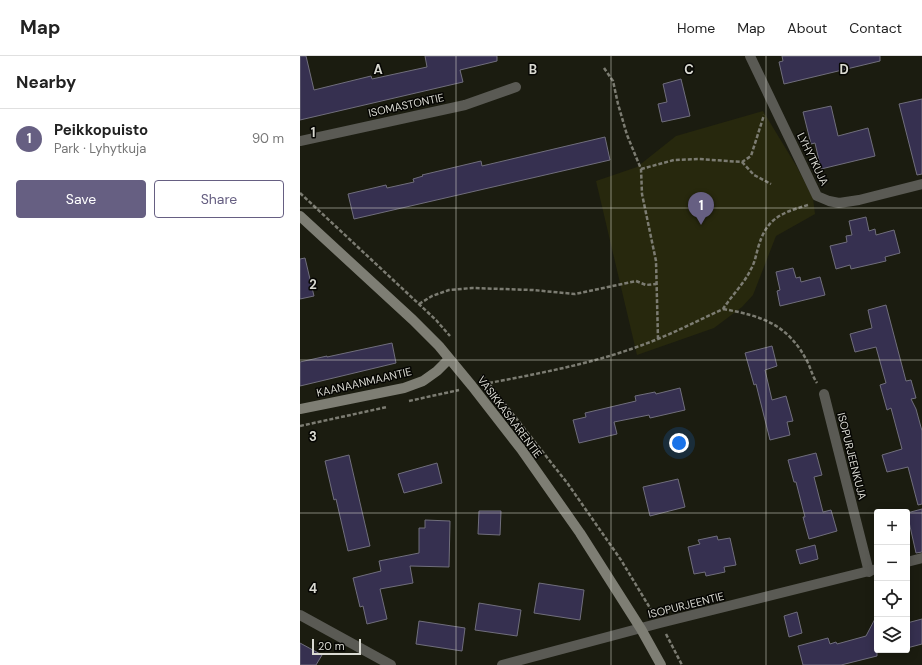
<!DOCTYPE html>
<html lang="en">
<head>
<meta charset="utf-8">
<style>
	:root { --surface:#fff; --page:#f6f6f6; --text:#222; --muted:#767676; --line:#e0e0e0; --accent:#665f82 }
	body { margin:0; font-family:"DM Sans",sans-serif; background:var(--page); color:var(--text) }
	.controls { position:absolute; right:12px; bottom:12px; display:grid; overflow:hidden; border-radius:4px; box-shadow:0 2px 10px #0003 }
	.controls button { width:36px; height:36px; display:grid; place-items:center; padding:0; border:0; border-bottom:1px solid var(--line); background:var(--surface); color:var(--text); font:20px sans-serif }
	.scale { position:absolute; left:12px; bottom:10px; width:49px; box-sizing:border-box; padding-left:4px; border:2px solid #dadad2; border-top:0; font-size:11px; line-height:14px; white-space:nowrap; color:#dadad2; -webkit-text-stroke:3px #060603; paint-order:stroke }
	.you { position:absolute; left:379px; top:387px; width:14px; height:14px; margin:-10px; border:3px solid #fff; border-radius:50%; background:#1a73e8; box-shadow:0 0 0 6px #1a73e833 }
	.badge { display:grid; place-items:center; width:26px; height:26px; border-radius:50%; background:var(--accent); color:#fff; font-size:13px; font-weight:700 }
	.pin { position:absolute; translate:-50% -33px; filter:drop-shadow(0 1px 2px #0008) }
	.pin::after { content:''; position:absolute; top:21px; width:14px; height:12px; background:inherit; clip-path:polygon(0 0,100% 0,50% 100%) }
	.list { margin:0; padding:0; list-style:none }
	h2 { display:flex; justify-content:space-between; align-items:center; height:52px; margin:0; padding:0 16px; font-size:17px }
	h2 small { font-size:13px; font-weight:400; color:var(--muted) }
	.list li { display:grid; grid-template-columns:26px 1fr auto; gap:12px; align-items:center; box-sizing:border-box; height:60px; padding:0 16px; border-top:1px solid var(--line) }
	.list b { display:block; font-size:15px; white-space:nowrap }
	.list p { margin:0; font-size:13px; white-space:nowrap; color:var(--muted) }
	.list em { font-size:13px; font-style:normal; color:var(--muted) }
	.actions { display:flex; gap:8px; padding:12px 16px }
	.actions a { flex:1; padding:9px 0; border:1px solid var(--accent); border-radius:4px; text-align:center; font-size:14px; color:var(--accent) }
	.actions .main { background:var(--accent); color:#fff }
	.icon { flex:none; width:22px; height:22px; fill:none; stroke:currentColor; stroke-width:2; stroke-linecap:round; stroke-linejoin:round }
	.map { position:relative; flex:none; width:622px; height:609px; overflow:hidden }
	header { display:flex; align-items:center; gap:24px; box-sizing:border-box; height:56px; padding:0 20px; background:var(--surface); border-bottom:1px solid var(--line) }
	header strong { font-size:19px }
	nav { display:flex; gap:22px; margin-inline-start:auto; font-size:14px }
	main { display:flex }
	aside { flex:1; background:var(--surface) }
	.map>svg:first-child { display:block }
	.green { fill:#27280d }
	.building { fill:#363050; stroke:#706e7c }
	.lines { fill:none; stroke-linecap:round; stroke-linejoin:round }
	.path { stroke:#7c7c72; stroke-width:2.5; stroke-dasharray:4 2; stroke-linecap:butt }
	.street { stroke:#5a5a54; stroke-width:10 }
	.secondary { stroke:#7e7e74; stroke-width:10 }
	.grid { fill:none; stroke:#dadad2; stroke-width:1; stroke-opacity:0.55 }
	.labels { text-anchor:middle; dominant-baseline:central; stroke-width:3; stroke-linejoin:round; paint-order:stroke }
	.street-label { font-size:11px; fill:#dadad2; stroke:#060603 }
	.grid-label { font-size:13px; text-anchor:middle; font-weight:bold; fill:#dadad2; stroke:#060603; stroke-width:3; stroke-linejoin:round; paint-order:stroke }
</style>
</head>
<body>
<header>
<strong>Map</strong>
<nav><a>Home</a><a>Map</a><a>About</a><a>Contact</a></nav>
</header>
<main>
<aside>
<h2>Nearby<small></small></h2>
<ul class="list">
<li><span class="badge">1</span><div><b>Peikkopuisto</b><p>Park · Lyhytkuja</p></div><em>90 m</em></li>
</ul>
<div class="actions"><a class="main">Save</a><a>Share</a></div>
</aside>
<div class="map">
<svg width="622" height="609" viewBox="0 0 622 609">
	<rect width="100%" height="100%" fill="#1b1c10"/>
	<polygon class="green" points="463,55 497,111 513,142 515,158 476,180 453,239 442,251 414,272 337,299 296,125 337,111 376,80"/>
	<g class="building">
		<polygon points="0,0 6,0 14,34 71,20 72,23 127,11 125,0 197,0 197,5 160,14 163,26 0,64"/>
		<polygon points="482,0 580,0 580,5 484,28 479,6 483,5"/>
		<polygon points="381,23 390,60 362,66 358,48 367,46 363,28"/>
		<polygon points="622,43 622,118 617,119 599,48"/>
		<polygon points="531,50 538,80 568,72 575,100 521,113 515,87 511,88 503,56"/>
		<polygon points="305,81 310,104 54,163 48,138 86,129 87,132 114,126 113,123 123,120 122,119 181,105 182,110"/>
		<polygon points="566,161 569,175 575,173 576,179 594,174 600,197 585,201 586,205 551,213 550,209 536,213 530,190 547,186 546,180 552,179 549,165"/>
		<polygon points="5,202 14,240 0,243 0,203"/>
		<polygon points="493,212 496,222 500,221 501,226 520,221 525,239 480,250 477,235 480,234 476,216"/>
		<polygon points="586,249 606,325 611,324 616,342 611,343 616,353 622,375 622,448 618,449 608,411 587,416 582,399 602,393 591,352 587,354 580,329 586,327 576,291 555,296 550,278 572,272 568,254"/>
		<polygon points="92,287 96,307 0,330 0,306 27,300 27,301"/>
		<polygon points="472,290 477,310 465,314 472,344 486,340 493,365 487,366 490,379 470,384 456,328 454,329 445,297"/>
		<polygon points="380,332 385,354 350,362 349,359 314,366 317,378 279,387 273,364 286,361 285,357 336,345 335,340 355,336 356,338"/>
		<polygon points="516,397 522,419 514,421 523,456 531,454 537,475 509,483 503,461 505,461 496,426 494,426 488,404"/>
		<polygon points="49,399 70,490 48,495 36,443 34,444 25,405"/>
		<polygon points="137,407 142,427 104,437 98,418"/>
		<polygon points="378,423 385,451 350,460 343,431"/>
		<polygon points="622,453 622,496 616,497 607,457"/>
		<polygon points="179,455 201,455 200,479 178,478"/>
		<polygon points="125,464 150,465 149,511 110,510 113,527 80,533 87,563 67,568 63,550 60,551 53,522 81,515 79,505 119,497 119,472 125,472"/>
		<polygon points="417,480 418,484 430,482 436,509 424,511 425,516 406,520 405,516 394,518 388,491 400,488 398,484"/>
		<polygon points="515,489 518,503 500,508 496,494"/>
		<polygon points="239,527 284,534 280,564 234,557"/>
		<polygon points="179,547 221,554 217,580 175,574"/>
		<polygon points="497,556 502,577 489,581 484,560"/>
		<polygon points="577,559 577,600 541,609 503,609 498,590 528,582 530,588 536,586 537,588 566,580"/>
		<polygon points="622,563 622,588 607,592 607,567"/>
		<polygon points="119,565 165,572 162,595 116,588"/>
		<polygon points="0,587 22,599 16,609 0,609"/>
	</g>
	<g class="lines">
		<g class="path">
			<polyline points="304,12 313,25 318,48 327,79 341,113 342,138 356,205 358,283"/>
			<polyline points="442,106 454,119 471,128"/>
			<polyline points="341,113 374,104 399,103 442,106 451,100 464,59"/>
			<polyline points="0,137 136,264 150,280"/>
			<polyline points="119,248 132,240 149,234 172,232 233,234 275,238 336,225 346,229 356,228"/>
			<path d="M423,253C463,260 489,269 508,307C511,314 513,321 517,327"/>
			<polyline points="182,319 268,428 321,504 353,557"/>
			<path d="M189,327C242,317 295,307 345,288C372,278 397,265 423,253C432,239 444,228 451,213C455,206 456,199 458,192C466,163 480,157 508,149"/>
			<polyline points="109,345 159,334"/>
			<polyline points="0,370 87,351"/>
			<polyline points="366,578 382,609"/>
		</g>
		<g class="street">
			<polyline points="450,0 517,140 529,145 539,147 559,144 622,128"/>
			<polyline points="0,85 165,49 216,31"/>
			<polyline points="524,338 569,516"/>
			<polyline points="607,506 622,502"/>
			<polyline points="0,559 91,609"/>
			<polyline points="202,609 360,567 577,513"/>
		</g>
		<g class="secondary">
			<polyline points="0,160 113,264 139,290 172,330 221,393 280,477 341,573 361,609"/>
			<polyline points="0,353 104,332 123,325 137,315 149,303"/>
		</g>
	</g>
	<path class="grid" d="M156,0V609M311,0V609M466,0V609M0,152H622M0,304H622M0,457H577M607,457H622"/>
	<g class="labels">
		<g class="street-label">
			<text transform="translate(106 49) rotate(-12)">ISOMASTONTIE</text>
			<text transform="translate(513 103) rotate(64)">LYHYTKUJA</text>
			<text transform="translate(64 326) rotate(-13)">KAANAANMAANTIE</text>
			<text transform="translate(210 361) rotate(53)">VASIKKASAARENTIE</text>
			<text transform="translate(552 400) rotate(76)">ISOPURJEENKUJA</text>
			<text transform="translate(386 549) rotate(-14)">ISOPURJEENTIE</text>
		</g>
	</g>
	<g class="grid-label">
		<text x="78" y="18">A</text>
		<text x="233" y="18">B</text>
		<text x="389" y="18">C</text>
		<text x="544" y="18">D</text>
		<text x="13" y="81">1</text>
		<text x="13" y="233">2</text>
		<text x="13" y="385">3</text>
		<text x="13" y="537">4</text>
	</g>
</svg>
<div class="controls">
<button>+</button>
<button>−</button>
<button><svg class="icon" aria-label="locate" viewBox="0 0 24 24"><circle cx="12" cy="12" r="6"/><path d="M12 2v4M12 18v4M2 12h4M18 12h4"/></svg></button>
<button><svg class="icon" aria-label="layers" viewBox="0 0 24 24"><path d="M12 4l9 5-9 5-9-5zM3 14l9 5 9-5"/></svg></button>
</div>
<div class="scale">20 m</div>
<div class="you"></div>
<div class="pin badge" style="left:401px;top:169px">1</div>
</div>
</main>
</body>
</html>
